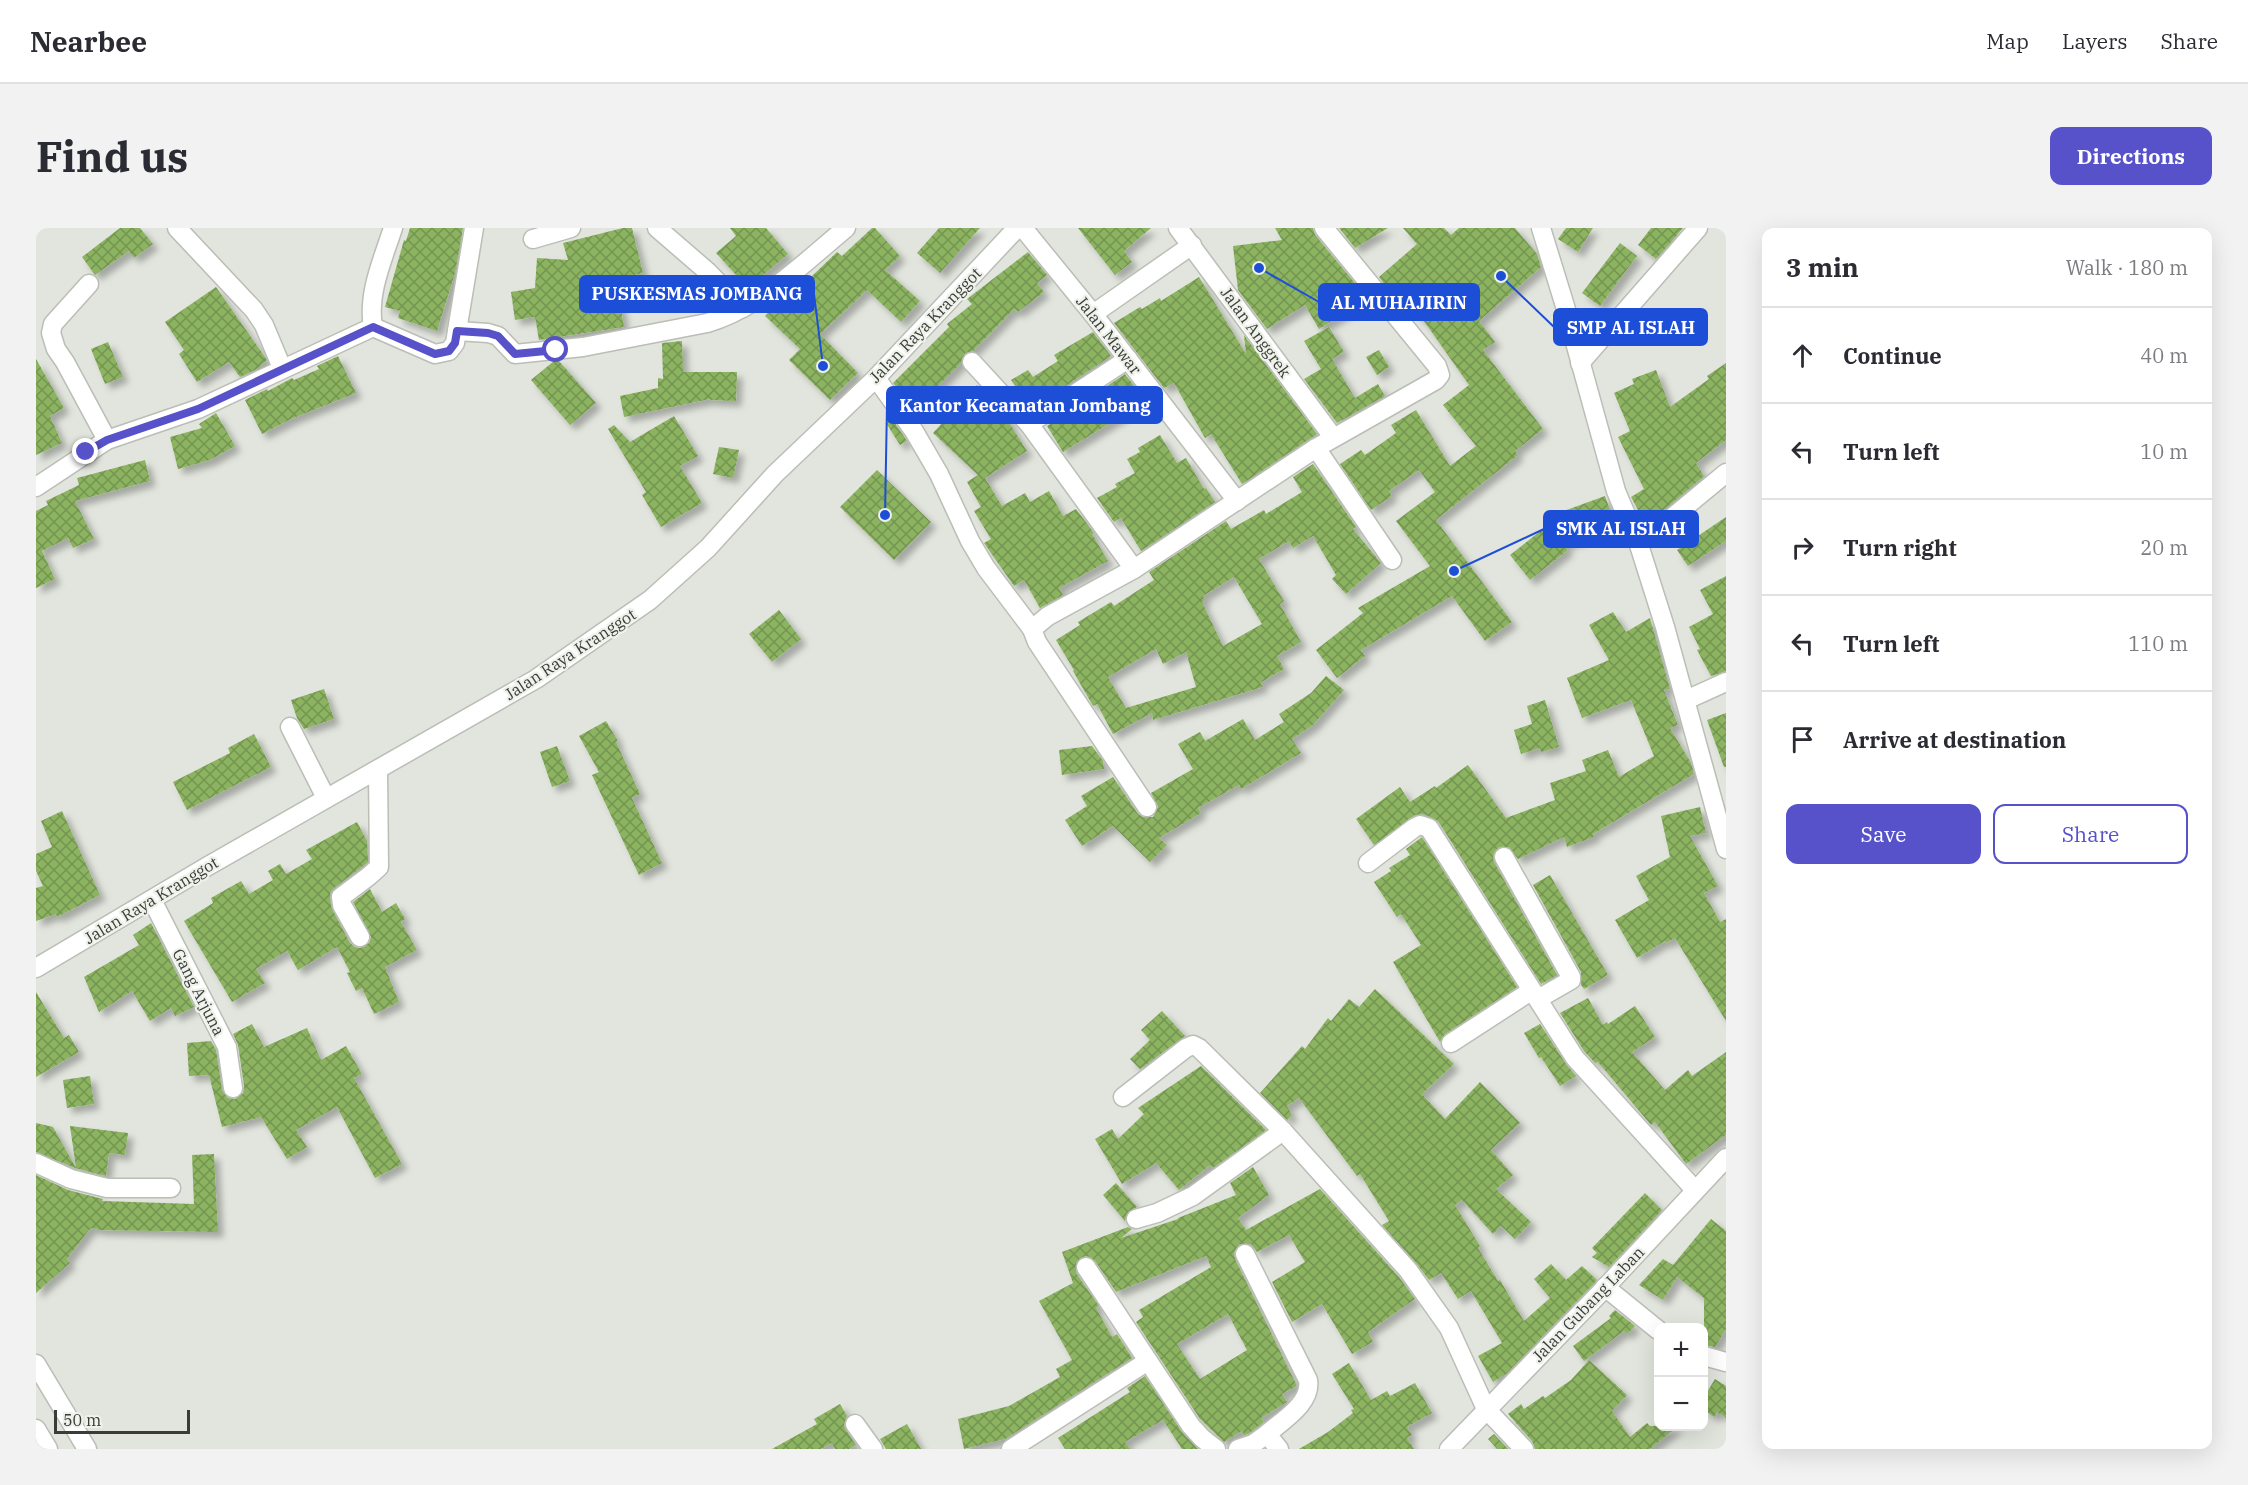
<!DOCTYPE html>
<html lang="en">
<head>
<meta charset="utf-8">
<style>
	:root { --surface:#fff; --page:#f2f2f3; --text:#2b2b33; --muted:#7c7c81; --line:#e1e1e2; --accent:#5752c9 }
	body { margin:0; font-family:"IBM Plex Serif",serif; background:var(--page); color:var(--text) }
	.controls { position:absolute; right:18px; bottom:18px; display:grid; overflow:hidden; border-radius:12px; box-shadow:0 6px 24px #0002 }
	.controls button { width:54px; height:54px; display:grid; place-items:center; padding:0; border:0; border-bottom:2px solid var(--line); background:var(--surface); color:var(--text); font:30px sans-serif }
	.scale { position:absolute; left:18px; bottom:15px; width:136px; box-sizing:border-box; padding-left:6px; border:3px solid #3a3c38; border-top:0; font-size:16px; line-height:21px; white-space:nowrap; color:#3a3c38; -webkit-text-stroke:4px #eef2ea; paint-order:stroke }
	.stop { position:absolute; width:18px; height:18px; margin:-14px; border:4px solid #5752c9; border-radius:50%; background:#fff }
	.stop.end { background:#5752c9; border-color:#fff; box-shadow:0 2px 6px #0008 }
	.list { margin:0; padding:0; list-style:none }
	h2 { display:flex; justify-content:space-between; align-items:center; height:78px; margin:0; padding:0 24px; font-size:26px }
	h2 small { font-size:20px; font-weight:400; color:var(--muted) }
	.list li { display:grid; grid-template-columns:39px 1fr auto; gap:18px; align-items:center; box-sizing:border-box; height:96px; padding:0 24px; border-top:2px solid var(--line) }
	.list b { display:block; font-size:22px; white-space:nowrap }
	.list em { font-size:20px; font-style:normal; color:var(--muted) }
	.actions { display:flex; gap:12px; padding:18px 24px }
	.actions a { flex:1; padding:14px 0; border:2px solid var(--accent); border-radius:12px; text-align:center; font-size:21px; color:var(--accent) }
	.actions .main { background:var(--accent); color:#fff }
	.icon { flex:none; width:33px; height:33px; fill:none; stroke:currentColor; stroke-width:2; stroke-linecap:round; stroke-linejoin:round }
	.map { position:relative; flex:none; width:1690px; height:1221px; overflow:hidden; border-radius:12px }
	header { display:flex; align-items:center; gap:36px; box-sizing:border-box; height:84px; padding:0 30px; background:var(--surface); border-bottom:2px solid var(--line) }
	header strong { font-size:28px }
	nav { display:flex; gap:33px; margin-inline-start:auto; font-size:21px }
	.intro { display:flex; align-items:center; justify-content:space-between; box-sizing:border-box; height:144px; padding:0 36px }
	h1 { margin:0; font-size:42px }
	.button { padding:15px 27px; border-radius:12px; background:var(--accent); color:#fff; font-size:21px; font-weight:700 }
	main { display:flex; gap:36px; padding:0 36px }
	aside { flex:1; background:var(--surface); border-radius:12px; box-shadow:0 6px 24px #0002 }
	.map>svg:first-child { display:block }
	.building { fill:url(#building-cross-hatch); fill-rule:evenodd; filter:url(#shadow) }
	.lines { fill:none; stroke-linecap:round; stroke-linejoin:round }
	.minor-casing { stroke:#babeb6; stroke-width:21 }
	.minor { stroke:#fff; stroke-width:18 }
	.route { stroke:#5752c9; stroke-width:8 }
	.labels { text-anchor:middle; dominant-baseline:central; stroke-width:4.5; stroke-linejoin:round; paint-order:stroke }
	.street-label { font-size:16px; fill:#3a3c38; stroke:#eef2ea }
	.leader { fill:none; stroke:#1d4ed8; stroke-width:2 }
	.callout-dot { fill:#1d4ed8; stroke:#eef2ea; stroke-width:2 }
	.callout { fill:#1d4ed8; stroke:#1d4ed8; stroke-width:2 }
	.callout-label { font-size:18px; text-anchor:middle; font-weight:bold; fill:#fff }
</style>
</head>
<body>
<header>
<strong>Nearbee</strong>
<nav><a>Map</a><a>Layers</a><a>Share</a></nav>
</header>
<div class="intro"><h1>Find us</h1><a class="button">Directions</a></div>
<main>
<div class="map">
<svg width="1690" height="1221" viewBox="0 0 1690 1221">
	<defs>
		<pattern id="building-cross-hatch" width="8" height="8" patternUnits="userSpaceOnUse" patternTransform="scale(1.5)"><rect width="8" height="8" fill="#8cb461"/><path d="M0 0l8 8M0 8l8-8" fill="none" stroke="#739451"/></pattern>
		<filter id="shadow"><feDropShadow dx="5.5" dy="5.5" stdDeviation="3" flood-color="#0004"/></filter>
	</defs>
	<rect width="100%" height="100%" fill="#e1e5dd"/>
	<g class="building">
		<polygon points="84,0 104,0 117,16 98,30 93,23 59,47 46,29"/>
		<polygon points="374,0 427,0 419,45 401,103 362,90 364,83 349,79 368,12 370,13"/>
		<polygon points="587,0 596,0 607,45 580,51 588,99 503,112 499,89 479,92 475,64 499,60 501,30 532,32 527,15"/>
		<polygon points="694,0 730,0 752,26 712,60 680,25 700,8"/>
		<polygon points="836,0 839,0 864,28 849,42 884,73 865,94 831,62 784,106 822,145 794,172 753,132 764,121 729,88 749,67 753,70 801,24 806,28"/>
		<polygon points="903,0 944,0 904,45 881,25"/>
		<polygon points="1042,0 1115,0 1088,23 1096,34 1079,47"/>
		<polygon points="1239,0 1277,0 1279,7 1332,71 1283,101 1269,77 1231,101 1202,62 1197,18 1246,12"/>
		<polygon points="1303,0 1352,0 1319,20"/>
		<polygon points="1367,0 1408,0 1415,7 1423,0 1479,0 1501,26 1505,39 1443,93 1459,114 1447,122 1507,201 1479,223 1482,227 1400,292 1476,394 1449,413 1416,368 1325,422 1329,428 1301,450 1280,422 1327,385 1322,380 1394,338 1360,293 1399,264 1383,242 1353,263 1356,268 1335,282 1304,236 1325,222 1329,227 1360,205 1355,197 1380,182 1414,238 1440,218 1407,177 1433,157 1390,96 1355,57 1351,60 1343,49 1381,16"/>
		<polygon points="1530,0 1557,0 1542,24 1522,11"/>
		<polygon points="1615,0 1647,0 1620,31 1602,17"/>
		<polygon points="1584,15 1601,28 1564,78 1546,65"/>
		<polygon points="992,24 1011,47 1001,55 1008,64 982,84 978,81 937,123 929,125 925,135 879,181 857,155 913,99 911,96 936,76 931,71"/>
		<polygon points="1163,49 1210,126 1208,107 1281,206 1206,256 1175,206 1169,210 1138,155 1128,160 1078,95 1104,79 1106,81 1124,70 1125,73"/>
		<polygon points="180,59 231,132 221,141 204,149 193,134 161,154 143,126 148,122 129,94"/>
		<polygon points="1293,99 1308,124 1296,131 1319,170 1342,156 1349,168 1301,195 1268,151 1285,141 1268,113"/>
		<polygon points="1057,104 1075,128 995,181 975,152 992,142 997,149 1022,133 1018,127"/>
		<polygon points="646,113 647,144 701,144 700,173 675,172 674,171 588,189 584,168 622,160 622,150 627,151 626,115"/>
		<polygon points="72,114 87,149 69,156 55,121"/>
		<polygon points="1343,122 1353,139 1341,147 1330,129"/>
		<polygon points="302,128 320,165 255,191 226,206 209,172 231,161 232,163 256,150 258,152 283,141 281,138"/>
		<polygon points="0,131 28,180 14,188 26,215 0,227"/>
		<polygon points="518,133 523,133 560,175 534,197 495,152"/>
		<polygon points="1690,135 1690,212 1660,235 1668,248 1610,297 1595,269 1608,261 1582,209 1594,203 1578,165 1598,156 1596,151 1620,142 1634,179 1673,151 1671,148"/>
		<polygon points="1089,146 1110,173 1027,224 1011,198"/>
		<polygon points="941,157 976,195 974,196 991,223 949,250 966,278 989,265 994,274 1013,263 1027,288 1040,281 1058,305 1056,306 1072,333 1023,360 1027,367 1004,380 988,352 978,358 948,315 955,311 938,283 945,279 931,254 942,247 897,205"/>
		<polygon points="180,185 199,218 174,232 142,241 134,209 166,200 163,196"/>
		<polygon points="638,188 662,228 644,238 666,275 625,299 606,267 610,264 572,201 578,197 594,214"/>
		<polygon points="856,191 871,213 864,217 850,195"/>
		<polygon points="1124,207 1141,235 1150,230 1168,261 1170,260 1179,274 1105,323 1085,290 1078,294 1061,270 1081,259 1079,256 1099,245 1091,231 1104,224 1102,220"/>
		<polygon points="683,219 703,222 697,250 677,246"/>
		<polygon points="109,232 114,253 39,273 58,311 37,320 32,310 6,323 19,351 0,360 0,283 12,277 10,273 43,257 41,250"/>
		<path d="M1277,236L1320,299L1317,301L1345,335L1310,366L1296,351L1300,347L1277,308L1257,320L1253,313L1223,331L1248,373L1244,376L1265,414L1241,428L1248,441L1224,455L1227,459L1117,492L1116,485L1077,506L1061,476L1057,478L1037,443L1038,442L1020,412L1044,397L1042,394L1075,374L1078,378L1118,352L1113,344L1190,293L1195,301L1228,282L1230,286L1266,264L1257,249ZM1198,349L1226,396L1187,418L1166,374L1169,372L1167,368ZM1120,421L1127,436L1150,424L1160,459L1090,480L1072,449Z"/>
		<polygon points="841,242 895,294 858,332 804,279"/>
		<polygon points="1569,268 1575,285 1553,293 1558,306 1528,317 1532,322 1494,352 1474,327 1526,286 1525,284"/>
		<polygon points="1690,289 1690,313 1652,338 1641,322"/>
		<polygon points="1690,348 1690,443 1675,448 1661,422 1664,421 1653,399 1677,386 1664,362"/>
		<polygon points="743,382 765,411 736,434 713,406"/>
		<polygon points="1577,384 1590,404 1614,390 1634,461 1628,462 1642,497 1634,500 1655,535 1658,546 1557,606 1558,609 1531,619 1528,609 1482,631 1473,619 1463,619 1459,623 1457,628 1458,634 1521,747 1505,756 1402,593 1388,586 1379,587 1338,617 1320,591 1364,559 1374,574 1399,558 1400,560 1432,537 1470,590 1519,572 1514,555 1550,543 1546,532 1572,522 1583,549 1618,528 1595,472 1546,490 1531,450 1573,432 1553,397"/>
		<polygon points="1290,448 1308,462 1277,497 1256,511 1265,525 1205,561 1203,557 1162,580 1165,585 1123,610 1131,617 1114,634 1077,598 1046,618 1029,592 1051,578 1045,568 1077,549 1102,586 1107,589 1117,589 1122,579 1115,565 1157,541 1142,516 1164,504 1169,513 1207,491 1219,512 1248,494 1243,486 1275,465"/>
		<polygon points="288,461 298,491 268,501 261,490 255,472"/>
		<polygon points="1509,472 1523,519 1505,524 1504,520 1485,526 1478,502 1496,496 1491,478"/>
		<polygon points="1690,485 1690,539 1688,539 1671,492"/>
		<polygon points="570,493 582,513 580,514 604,566 596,570 626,635 603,647 556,547 563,544 543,508"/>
		<polygon points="218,506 235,539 151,582 137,554 194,525 192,520"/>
		<polygon points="521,518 534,553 516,559 504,524"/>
		<polygon points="1056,518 1067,533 1068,541 1026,547 1023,522"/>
		<polygon points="1664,579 1670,605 1654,608 1682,658 1668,665 1684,694 1690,691 1690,793 1639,710 1630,715 1629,713 1601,730 1579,692 1613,672 1600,648 1634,629 1625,588"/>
		<polygon points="26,583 64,667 21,689 20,686 0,693 0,660 7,658 0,643 0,626 16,619 5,593"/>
		<polygon points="321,594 331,613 332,634 298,660 294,665 295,679 314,715 319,719 324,720 333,715 335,709 317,674 334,661 346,684 360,675 369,691 365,694 381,722 349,739 363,774 338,786 326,760 320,763 311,745 314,744 301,719 262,742 251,723 220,741 229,755 196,774 148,693 177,675 175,670 205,653 213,666 237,652 232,643 244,636 250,646 276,631 270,622"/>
		<polygon points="1386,609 1481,759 1409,806 1404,814 1357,734 1385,717 1365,686 1361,689 1338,654 1355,643 1353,640 1374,627 1370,621"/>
		<polygon points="1514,647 1572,747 1548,761 1545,757 1545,744 1497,657"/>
		<polygon points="115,695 158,779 139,788 135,780 114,793 96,763 63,784 48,749 103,717 97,707"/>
		<polygon points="1339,761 1418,836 1386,866 1409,891 1444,854 1484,895 1455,922 1477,947 1460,961 1495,994 1479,1011 1465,998 1457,1006 1426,972 1419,977 1444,1018 1442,1020 1462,1053 1464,1052 1488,1093 1514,1070 1498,1051 1515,1036 1530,1052 1546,1038 1561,1052 1470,1146 1457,1154 1442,1128 1466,1115 1435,1063 1422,1071 1405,1045 1393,1052 1380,1035 1346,997 1353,993 1324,946 1321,948 1263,870 1251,878 1256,887 1251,892 1224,865 1266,818 1269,821 1292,790 1295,793 1313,771 1323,779"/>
		<polygon points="0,764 28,810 33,807 43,824 0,849"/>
		<polygon points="1552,770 1567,797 1571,794 1572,796 1599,778 1619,809 1596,824 1629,862 1652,842 1656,848 1690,824 1690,907 1650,936 1619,894 1615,897 1562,834 1559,835 1548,823 1524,785"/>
		<polygon points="1126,783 1149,808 1104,841 1094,831 1114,812 1105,802"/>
		<polygon points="216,796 228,819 271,800 285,832 310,818 326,846 318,850 366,936 339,950 301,879 260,902 271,919 251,931 225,889 186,899 173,847 153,848 151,815 175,813 180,822 186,862 192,870 199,871 207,865 208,858 202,817 197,806"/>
		<polygon points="1504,796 1530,836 1540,848 1524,858 1505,829 1503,830 1488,805"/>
		<polygon points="1165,838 1230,902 1177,940 1174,937 1143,962 1120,935 1086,956 1059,911 1076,901 1082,911 1108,886 1102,880"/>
		<polygon points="54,848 58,876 31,880 27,852"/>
		<polygon points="0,895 17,899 40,940 34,898 92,905 89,927 73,925 70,948 39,940 0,924"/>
		<polygon points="178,926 182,1004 63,1002 56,1000 53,1002 31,1031 34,1035 0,1065 0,947 32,962 67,971 66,973 158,976 156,927"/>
		<path d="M1217,939L1233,967L1202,990L1210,1002L1284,961L1363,1049L1379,1071L1332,1104L1337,1114L1316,1126L1286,1076L1256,1094L1236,1054L1269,1034L1253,1007L1221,1024L1215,1016H1203L1198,1025L1199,1031L1261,1158L1246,1166L1251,1174L1225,1190L1228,1194L1212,1206L1208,1207L1206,1203L1188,1214L1164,1191L1100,1094L1107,1089L1103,1082L1175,1039L1170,1028L1080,1064L1059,1033L1054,1029L1049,1028L1040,1035V1045L1063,1078L1060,1080L1076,1109L1081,1106L1096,1130L969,1211L928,1221L922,1191L973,1178L1024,1149L1020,1141L1036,1132L1003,1073L1037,1055L1026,1024L1092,999L1096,1001L1085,1010L1142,991V990L1200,967L1194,955ZM1192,1086L1211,1122L1164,1151L1141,1116Z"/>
		<polygon points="1080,955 1101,979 1092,984 1089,993 1067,967"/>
		<polygon points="1609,965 1626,982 1573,1039 1556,1029 1561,1025 1556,1020"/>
		<polygon points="1675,991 1690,1003 1690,1101 1679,1119 1668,1117 1668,1070 1641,1049 1627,1072 1603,1057 1627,1031 1637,1037"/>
		<polygon points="1579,1082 1599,1098 1591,1106 1588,1103 1548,1133 1537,1118 1575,1090 1573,1088"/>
		<polygon points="1553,1132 1591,1167 1576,1183 1594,1209 1611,1195 1614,1198 1642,1198 1614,1221 1499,1221 1496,1213 1472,1186 1485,1176 1488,1181 1507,1168 1509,1170 1535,1152"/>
		<polygon points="1313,1135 1335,1172 1351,1163 1354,1168 1379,1155 1396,1185 1371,1199 1376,1207 1371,1210 1378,1221 1263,1221 1292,1204 1317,1185 1315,1182 1318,1181 1296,1146"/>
		<polygon points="1109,1148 1146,1204 1162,1221 1146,1221 1127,1192 1089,1214 1094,1221 1029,1221 1022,1210 1094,1164 1091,1160"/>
		<polygon points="1679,1151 1690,1158 1690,1190 1681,1184 1678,1189 1668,1182 1668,1169"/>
		<polygon points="804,1176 811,1188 808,1197 810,1202 820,1217 813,1221 799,1221 796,1215 785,1221 736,1221 781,1196 778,1191"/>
		<polygon points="871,1196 885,1221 850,1221 844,1211"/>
		<polygon points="1458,1206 1472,1221 1461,1221 1452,1211"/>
	</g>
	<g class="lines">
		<g class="minor-casing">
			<g id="minor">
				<polyline points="141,0 218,82 228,97 246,140"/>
				<polyline points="621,0 672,44 707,80"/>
				<polyline points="987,0 1057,86 1201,273"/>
				<polyline points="1142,0 1297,209"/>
				<polyline points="1505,0 1529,78 1580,263 1603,317 1629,399 1690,621"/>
				<polyline points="497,11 535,0"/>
				<polyline points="53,56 17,96 15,105 20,121 29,134 71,212"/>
				<polyline points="1057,86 1156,17"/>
				<path d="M337,99C331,66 347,31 357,0"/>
				<path d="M421,103L452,105L462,108L479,126L547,119L671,95C722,81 770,33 810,0"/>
				<polyline points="936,134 993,196 1098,341"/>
				<polyline points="1544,135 1662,0"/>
				<polyline points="840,150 878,203 903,246 934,313 950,340 996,401"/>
				<polyline points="993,196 1092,131"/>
				<polyline points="1280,220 1356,332"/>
				<polyline points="0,259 71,212 162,181 337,99 399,126 413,123 419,115 438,0"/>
				<polyline points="1603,317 1690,245"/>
				<polyline points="1650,472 1690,454"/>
				<polyline points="254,499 290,570"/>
				<polyline points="1111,579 1001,414 996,401 1012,388 1098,341 1280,220 1400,152 1404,147 1401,138 1288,0"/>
				<polyline points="1468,629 1535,749 1535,752 1502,771"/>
				<polyline points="1332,635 1378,600 1384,597 1393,600 1539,830 1659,962"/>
				<polyline points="116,672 191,819 197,860"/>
				<polyline points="324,709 306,677 305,669 333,648 343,639 342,542"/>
				<polyline points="0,740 172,638 500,451 614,372 672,320 739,246 840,150 981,0"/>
				<polyline points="1415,815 1495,763"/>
				<polyline points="1087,869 1150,820 1157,817 1163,820 1247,903 1372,1042 1413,1100 1450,1181 1488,1221"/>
				<polyline points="0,935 35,951 71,960 135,960"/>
				<polyline points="1100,991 1121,985 1157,968 1247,903"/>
				<path d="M1209,1026L1272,1152C1276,1175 1247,1192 1231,1206L1243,1221"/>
				<polyline points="1050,1039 1155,1198 1166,1210 1180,1221"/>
				<polyline points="1569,1059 1622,1102"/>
				<polyline points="1668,1128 1690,1134"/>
				<polyline points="0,1136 51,1221"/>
				<polyline points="819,1196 837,1221"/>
				<polyline points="0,1201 12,1221"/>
				<polyline points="975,1221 1112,1133"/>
				<polyline points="1202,1221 1217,1216 1231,1206"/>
				<polyline points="1413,1221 1565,1064 1690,930"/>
			</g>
		</g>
		<use href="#minor" class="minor"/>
	</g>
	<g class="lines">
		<polyline class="route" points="50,224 71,212 162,181 337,99 399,126 413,123 419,115 421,103 452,105 462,108 479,126 520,122"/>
	</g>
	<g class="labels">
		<g class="street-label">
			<text transform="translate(889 97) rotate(-46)">Jalan Raya Kranggot</text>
			<text transform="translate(1220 104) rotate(54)">Jalan Anggrek</text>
			<text transform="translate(1073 107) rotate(52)">Jalan Mawar</text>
			<text transform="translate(534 426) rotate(-33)">Jalan Raya Kranggot</text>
			<text transform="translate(115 672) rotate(-31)">Jalan Raya Kranggot</text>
			<text transform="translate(163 764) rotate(63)">Gang Arjuna</text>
			<text transform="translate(1552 1076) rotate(-46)">Jalan Gubang Laban</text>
		</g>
	</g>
	<path class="leader" d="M787 138L778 66M1223 40L1283 74M1465 48L1518 99M849 287L851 177M1418 343L1508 301"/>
	<g class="callout-dot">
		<circle cx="787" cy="138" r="6"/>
		<circle cx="1223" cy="40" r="6"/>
		<circle cx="1465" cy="48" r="6"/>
		<circle cx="849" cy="287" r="6"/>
		<circle cx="1418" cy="343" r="6"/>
	</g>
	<g class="callout">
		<rect x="544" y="48" width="234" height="36" rx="6"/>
		<rect x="1283" y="56" width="160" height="36" rx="6"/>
		<rect x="1518" y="81" width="153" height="36" rx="6"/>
		<rect x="851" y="159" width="275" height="36" rx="6"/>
		<rect x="1508" y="283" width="154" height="36" rx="6"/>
	</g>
	<g class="callout-label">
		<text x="661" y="72">PUSKESMAS JOMBANG</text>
		<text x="1363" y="81">AL MUHAJIRIN</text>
		<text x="1595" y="106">SMP AL ISLAH</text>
		<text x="989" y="184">Kantor Kecamatan Jombang</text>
		<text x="1585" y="307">SMK AL ISLAH</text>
	</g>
</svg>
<div class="controls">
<button>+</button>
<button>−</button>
</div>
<div class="scale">50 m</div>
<div class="stop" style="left:520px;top:122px"></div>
<div class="stop end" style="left:50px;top:224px"></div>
</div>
<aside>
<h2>3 min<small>Walk · 180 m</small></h2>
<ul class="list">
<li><svg class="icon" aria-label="ahead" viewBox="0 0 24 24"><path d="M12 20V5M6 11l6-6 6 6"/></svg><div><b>Continue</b></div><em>40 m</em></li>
<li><svg class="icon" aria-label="left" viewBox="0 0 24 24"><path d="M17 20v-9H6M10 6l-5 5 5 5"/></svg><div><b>Turn left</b></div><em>10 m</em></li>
<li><svg class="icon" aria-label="right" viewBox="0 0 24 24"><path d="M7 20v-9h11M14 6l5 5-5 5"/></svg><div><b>Turn right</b></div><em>20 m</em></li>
<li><svg class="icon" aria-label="left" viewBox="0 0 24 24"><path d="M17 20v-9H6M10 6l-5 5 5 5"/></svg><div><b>Turn left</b></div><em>110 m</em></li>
<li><svg class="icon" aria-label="arrive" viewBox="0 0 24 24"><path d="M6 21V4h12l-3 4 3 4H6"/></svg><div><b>Arrive at destination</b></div></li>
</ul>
<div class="actions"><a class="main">Save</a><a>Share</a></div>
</aside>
</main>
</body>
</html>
